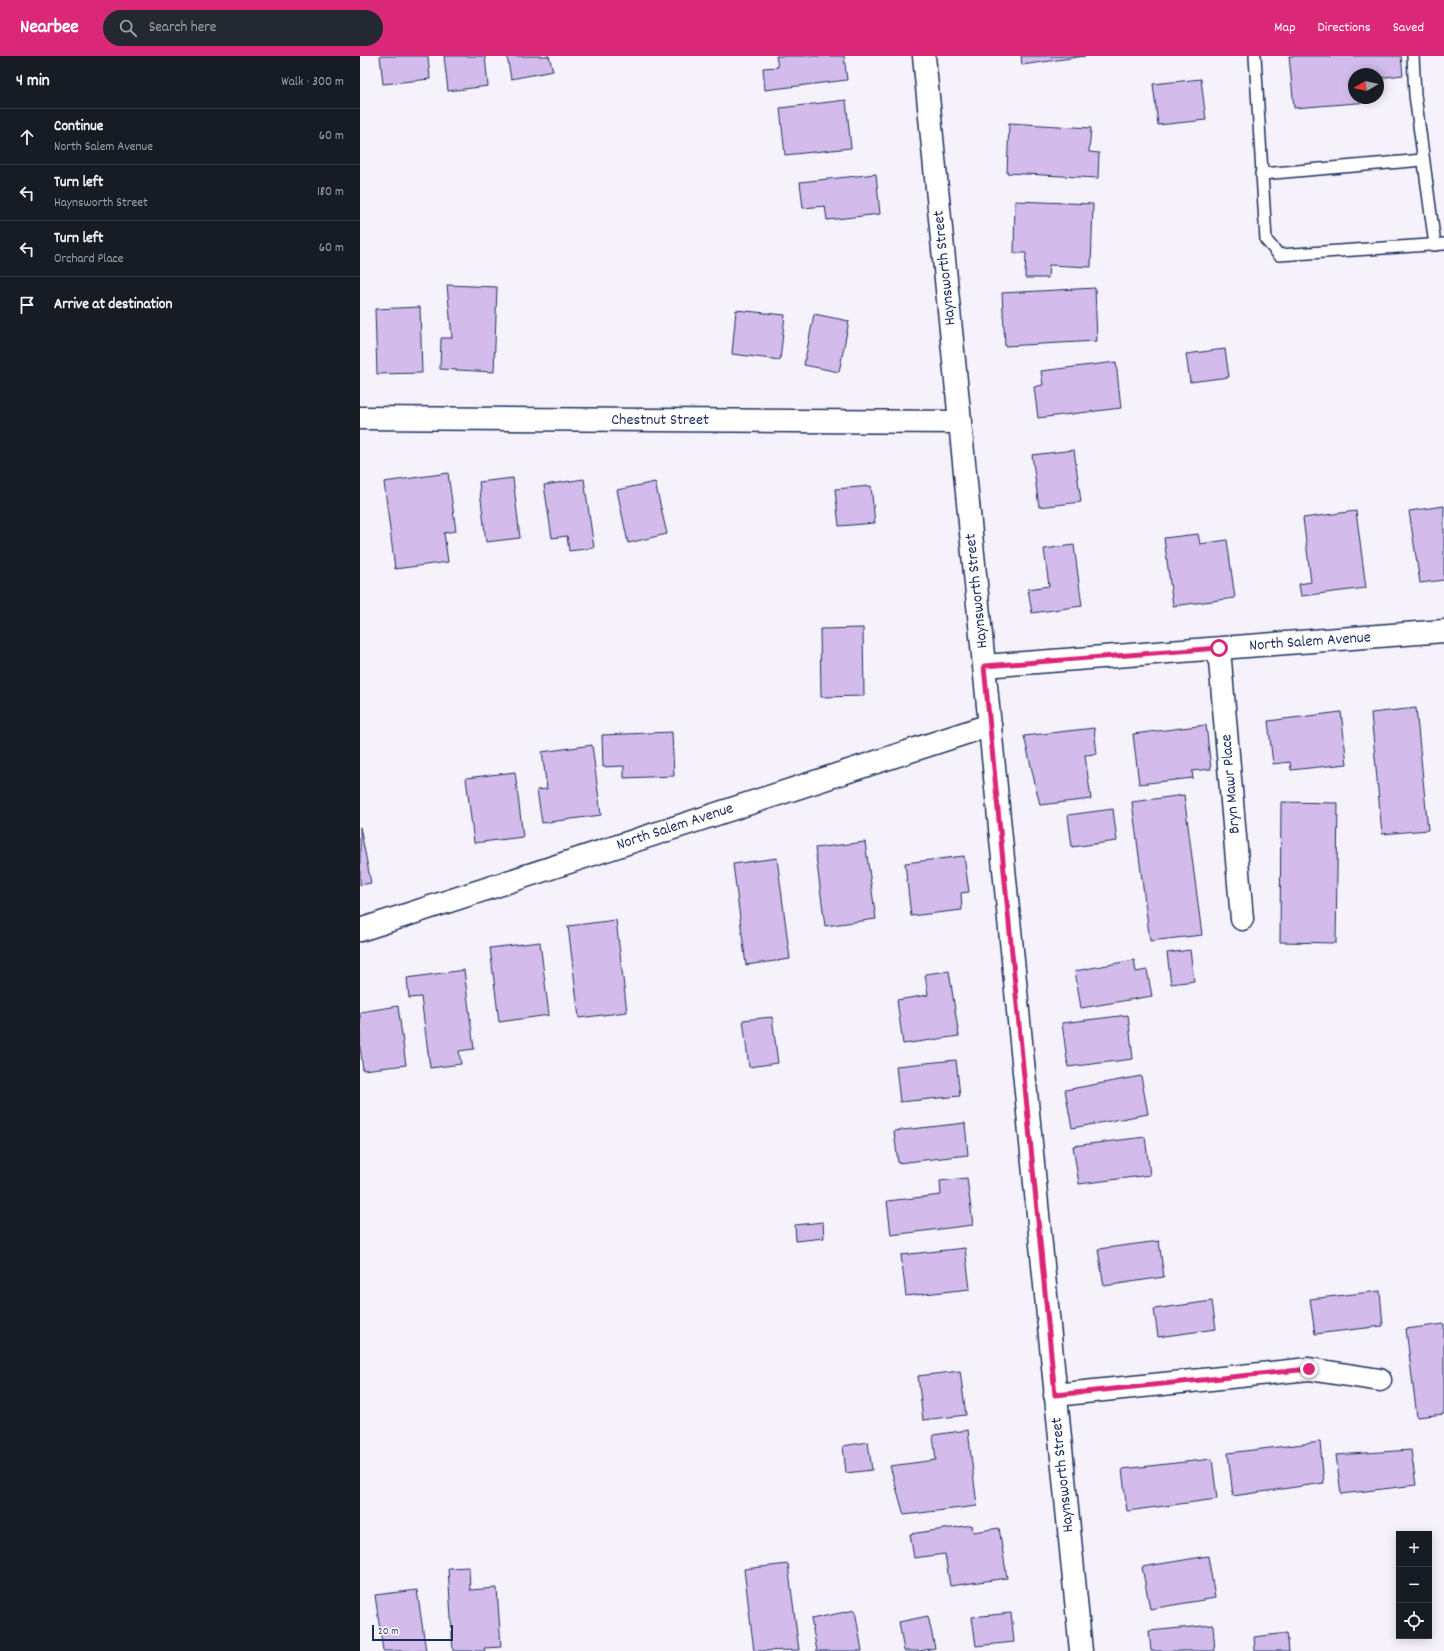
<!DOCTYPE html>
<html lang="en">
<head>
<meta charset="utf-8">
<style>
	:root { --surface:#171b24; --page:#242831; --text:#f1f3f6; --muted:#9ea1a6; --line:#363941; --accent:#db2777 }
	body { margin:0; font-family:Dekko,sans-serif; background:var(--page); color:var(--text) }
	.controls { position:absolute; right:12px; bottom:12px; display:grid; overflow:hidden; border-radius:0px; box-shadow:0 2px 10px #0003 }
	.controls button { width:36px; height:36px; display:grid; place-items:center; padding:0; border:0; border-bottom:1px solid var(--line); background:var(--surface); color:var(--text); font:20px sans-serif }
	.compass { position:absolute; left:988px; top:12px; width:36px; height:36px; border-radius:50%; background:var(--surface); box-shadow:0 2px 10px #0003; rotate:261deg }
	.scale { position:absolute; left:12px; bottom:10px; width:81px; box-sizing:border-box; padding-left:4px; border:2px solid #1b2f5e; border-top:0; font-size:11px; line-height:14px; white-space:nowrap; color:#1b2f5e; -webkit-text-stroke:3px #fff; paint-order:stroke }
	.stop { position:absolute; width:12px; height:12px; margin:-9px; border:3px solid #db2777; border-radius:50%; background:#fff }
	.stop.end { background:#db2777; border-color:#fff; box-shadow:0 1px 4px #0008 }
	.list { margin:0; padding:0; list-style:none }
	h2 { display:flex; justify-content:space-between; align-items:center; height:52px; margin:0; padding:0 16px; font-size:17px }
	h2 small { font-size:13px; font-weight:400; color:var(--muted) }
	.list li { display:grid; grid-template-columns:26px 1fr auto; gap:12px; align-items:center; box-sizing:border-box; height:56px; padding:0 16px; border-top:1px solid var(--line) }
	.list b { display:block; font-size:15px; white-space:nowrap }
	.list p { margin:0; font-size:13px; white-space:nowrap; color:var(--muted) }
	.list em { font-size:13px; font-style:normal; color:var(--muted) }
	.icon { flex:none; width:22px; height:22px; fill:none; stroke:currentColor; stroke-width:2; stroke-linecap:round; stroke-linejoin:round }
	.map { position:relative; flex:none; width:1084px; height:1595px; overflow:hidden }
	header { display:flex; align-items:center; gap:24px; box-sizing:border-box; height:56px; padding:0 20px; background:var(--accent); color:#fff }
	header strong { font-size:19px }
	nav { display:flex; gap:22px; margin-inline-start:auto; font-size:14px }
	.search { width:280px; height:36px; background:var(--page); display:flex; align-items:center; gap:10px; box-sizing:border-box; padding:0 14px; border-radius:22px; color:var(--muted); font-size:15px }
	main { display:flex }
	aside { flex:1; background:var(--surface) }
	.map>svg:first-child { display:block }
	.building { fill:#d3bcec; stroke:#1b2f5e }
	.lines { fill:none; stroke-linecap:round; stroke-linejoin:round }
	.service-casing { stroke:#1b2f5e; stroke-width:14 }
	.minor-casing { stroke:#1b2f5e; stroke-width:25 }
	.service { stroke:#fff; stroke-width:11 }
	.minor { stroke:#fff; stroke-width:22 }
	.route { stroke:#db2777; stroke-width:5 }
	.labels { text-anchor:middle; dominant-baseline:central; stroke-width:3; stroke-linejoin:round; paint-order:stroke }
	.street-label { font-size:16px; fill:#1b2f5e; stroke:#fff }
</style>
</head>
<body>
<header>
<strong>Nearbee</strong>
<div class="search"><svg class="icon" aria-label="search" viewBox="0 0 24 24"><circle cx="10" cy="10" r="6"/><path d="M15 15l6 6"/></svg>Search here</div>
<nav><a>Map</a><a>Directions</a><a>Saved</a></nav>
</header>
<main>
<aside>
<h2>4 min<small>Walk · 300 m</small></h2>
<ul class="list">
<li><svg class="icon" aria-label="ahead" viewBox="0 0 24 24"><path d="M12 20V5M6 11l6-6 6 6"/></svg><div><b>Continue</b><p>North Salem Avenue</p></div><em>60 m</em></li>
<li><svg class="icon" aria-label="left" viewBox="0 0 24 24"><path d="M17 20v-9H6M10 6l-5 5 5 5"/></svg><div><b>Turn left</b><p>Haynsworth Street</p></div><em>180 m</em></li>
<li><svg class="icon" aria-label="left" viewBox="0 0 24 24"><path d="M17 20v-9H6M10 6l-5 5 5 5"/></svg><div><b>Turn left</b><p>Orchard Place</p></div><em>60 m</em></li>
<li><svg class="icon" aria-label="arrive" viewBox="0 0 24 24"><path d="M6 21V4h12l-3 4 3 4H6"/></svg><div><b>Arrive at destination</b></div></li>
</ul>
</aside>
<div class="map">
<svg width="1084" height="1595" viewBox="0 0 1084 1595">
	<rect width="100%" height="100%" fill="#f6f2fb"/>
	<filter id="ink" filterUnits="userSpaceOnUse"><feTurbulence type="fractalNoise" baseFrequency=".025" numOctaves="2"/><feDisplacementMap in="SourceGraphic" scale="8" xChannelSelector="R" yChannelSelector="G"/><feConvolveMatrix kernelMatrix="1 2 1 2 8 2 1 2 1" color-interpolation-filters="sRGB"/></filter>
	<g filter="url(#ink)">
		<g class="building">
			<polygon points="20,0 68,0 70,23 23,28"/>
			<polygon points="84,0 125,0 128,30 88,35"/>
			<polygon points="147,0 189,0 193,15 151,23"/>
			<polygon points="416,0 484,0 487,24 405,34 403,12 418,11"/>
			<polygon points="661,0 725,0 662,9"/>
			<polygon points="929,0 1041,0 1043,19 1018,22 1018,18 994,18 994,42 1009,42 1009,46 934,52"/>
			<polygon points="841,23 846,64 798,69 793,28"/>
			<polygon points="486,44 491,92 425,99 420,52"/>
			<polygon points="649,67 731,72 729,96 739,97 738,122 647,117"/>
			<polygon points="516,118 520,158 467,164 465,150 443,152 440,126"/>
			<polygon points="655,145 733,148 731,211 689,209 688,222 665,222 666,197 654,197"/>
			<polygon points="87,229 137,231 134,316 80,313 81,282 92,282"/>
			<polygon points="735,232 737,285 645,290 642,237"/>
			<polygon points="60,251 62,317 17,318 15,253"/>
			<polygon points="376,254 425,259 420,304 372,298"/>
			<polygon points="454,258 489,265 479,316 444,309"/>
			<polygon points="865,293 869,321 830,326 826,298"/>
			<polygon points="756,306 761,352 678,362 674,331 683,329 681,315"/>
			<polygon points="714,394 721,446 679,451 672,399"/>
			<polygon points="88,417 96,475 84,477 88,506 35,513 24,426"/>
			<polygon points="153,422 160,482 126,486 119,426"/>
			<polygon points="224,423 234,492 209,495 207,480 192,482 184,429"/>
			<polygon points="295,426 307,478 268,487 257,434"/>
			<polygon points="511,430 515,467 479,470 475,433"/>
			<polygon points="1084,450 1084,524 1060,527 1049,455"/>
			<polygon points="996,455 1006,532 941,540 939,528 951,526 943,462"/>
			<polygon points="838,478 840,488 867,484 875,542 813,550 804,482"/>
			<polygon points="714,489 722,550 672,557 668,533 689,530 684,493"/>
			<polygon points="503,572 504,640 461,641 460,573"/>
			<polygon points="1056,652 1068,774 1022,778 1011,657"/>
			<polygon points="981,656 987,708 931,714 930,706 913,708 908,665"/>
			<polygon points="846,669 851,713 832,715 833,722 779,728 773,678"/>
			<polygon points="734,672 737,698 725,699 731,743 680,749 664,680"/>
			<polygon points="312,676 314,720 264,722 264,710 243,711 242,679"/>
			<polygon points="232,689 241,759 182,767 177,734 187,733 182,696"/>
			<polygon points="155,716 163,781 114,787 106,722"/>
			<polygon points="824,739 842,879 790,885 772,746"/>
			<polygon points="921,746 978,747 976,887 920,886"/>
			<polygon points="753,753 757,785 712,791 708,759"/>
			<polygon points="0,771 11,827 0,829"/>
			<polygon points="505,786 516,863 465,870 455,792"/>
			<polygon points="604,800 609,836 601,837 602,854 551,860 545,807"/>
			<polygon points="417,802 430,903 386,909 373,808"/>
			<polygon points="256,864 267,956 219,962 208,870"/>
			<polygon points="180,886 189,959 139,966 130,892"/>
			<polygon points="830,894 834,925 811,928 807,897"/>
			<polygon points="774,904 776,916 787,914 792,940 721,952 715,915"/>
			<polygon points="104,914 114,993 99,995 101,1008 70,1012 61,941 49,942 47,922"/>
			<polygon points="589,915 599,980 543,988 537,944 568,939 565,918"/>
			<polygon points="38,950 46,1009 3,1014 0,991 0,956"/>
			<polygon points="768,959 773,1003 708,1011 702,967"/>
			<polygon points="412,961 418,1007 389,1011 383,964"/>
			<polygon points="596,1004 600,1040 540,1046 536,1010"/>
			<polygon points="781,1020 788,1058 712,1072 705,1034"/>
			<polygon points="605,1067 608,1099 538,1107 534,1075"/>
			<polygon points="785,1081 790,1119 719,1128 713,1090"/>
			<polygon points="607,1122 613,1169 531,1179 527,1145 581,1139 580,1125"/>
			<polygon points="463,1166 464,1182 436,1185 435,1169"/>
			<polygon points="799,1185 804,1221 744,1230 738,1193"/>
			<polygon points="605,1192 610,1233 546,1240 541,1199"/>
			<polygon points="1020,1235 1023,1270 955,1278 950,1243"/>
			<polygon points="852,1245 856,1273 798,1281 794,1253"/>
			<polygon points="1084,1268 1084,1358 1057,1361 1046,1273"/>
			<polygon points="600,1315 606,1359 563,1364 558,1320"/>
			<polygon points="608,1374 617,1450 544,1459 530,1410 576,1404 573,1379"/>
			<polygon points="508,1386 512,1414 486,1417 483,1390"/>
			<polygon points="960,1386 964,1427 873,1440 868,1397"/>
			<polygon points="1051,1394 1056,1429 981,1438 976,1399"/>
			<polygon points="852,1403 857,1443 767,1455 762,1413"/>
			<polygon points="612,1469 613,1476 639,1472 647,1522 590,1530 585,1498 554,1502 550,1478"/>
			<polygon points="848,1500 855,1542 790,1553 782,1511"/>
			<polygon points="428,1508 439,1594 394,1595 384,1513"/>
			<polygon points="109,1511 110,1534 137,1532 141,1591 124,1592 125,1595 93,1595 88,1512"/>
			<polygon points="57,1534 66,1595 23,1595 15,1539"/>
			<polygon points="495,1554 502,1595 457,1595 451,1563"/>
			<polygon points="651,1557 654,1586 616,1590 612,1561"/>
			<polygon points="568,1560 575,1592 560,1595 544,1595 539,1566"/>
			<polygon points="853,1569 855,1595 791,1595 789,1575"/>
			<polygon points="927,1577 929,1595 895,1595 894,1581"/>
		</g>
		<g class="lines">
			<g class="service-casing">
				<g id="service">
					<polyline points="895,0 906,184 919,199 1084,188"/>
					<polyline points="1053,0 1055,39 1075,189"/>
					<polyline points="901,118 1063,104"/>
				</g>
			</g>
			<g class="minor-casing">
				<g id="minor">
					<polyline points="564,0 721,1595"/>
					<polyline points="0,362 601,366"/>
					<polyline points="859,593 882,863"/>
					<polyline points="624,610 1084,575"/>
					<polyline points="0,874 630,669"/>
					<polyline points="695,1339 949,1313 1020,1324"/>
				</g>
			</g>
			<use href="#service" class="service"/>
			<use href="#minor" class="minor"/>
		</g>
	</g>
	<g class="lines" filter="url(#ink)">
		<polyline class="route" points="859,592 624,610 695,1339 949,1313"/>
	</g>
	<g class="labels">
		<g class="street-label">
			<text transform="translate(585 212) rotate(-96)">Haynsworth Street</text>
			<text x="300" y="364">Chestnut Street</text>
			<text transform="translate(617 535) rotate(-96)">Haynsworth Street</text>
			<text transform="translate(950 586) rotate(-4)">North Salem Avenue</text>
			<text transform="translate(871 728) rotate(-95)">Bryn Mawr Place</text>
			<text transform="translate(315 771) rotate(-18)">North Salem Avenue</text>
			<text transform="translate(703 1419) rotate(-96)">Haynsworth Street</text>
		</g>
	</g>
</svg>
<div class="controls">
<button>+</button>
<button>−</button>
<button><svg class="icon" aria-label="locate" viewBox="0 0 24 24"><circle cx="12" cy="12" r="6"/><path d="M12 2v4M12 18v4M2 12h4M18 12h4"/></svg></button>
</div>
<svg class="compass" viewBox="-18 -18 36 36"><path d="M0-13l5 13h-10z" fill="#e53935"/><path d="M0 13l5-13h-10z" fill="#9ea1a6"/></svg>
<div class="scale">20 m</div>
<div class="stop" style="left:859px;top:592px"></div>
<div class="stop end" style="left:949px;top:1313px"></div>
</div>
</main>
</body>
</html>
